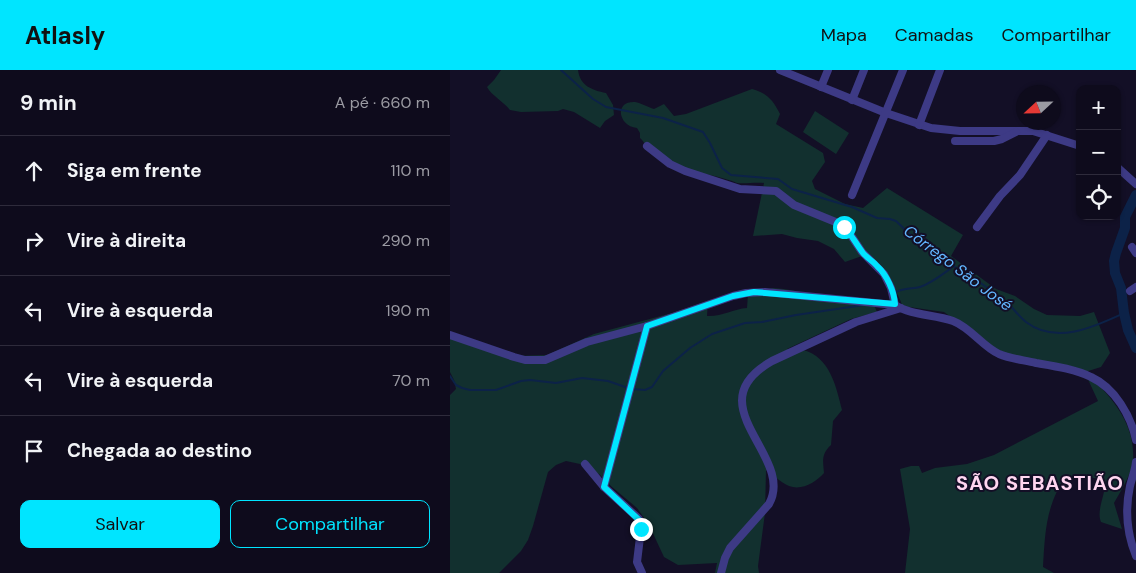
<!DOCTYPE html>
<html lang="pt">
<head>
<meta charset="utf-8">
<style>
	:root { --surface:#0e0b1c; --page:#1c1929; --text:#f1f3f6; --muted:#9b9ba3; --line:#2e2b3b; --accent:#00e5ff }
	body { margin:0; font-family:"DM Sans",sans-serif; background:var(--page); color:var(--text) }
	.controls { position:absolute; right:15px; top:15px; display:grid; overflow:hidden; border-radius:10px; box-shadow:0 1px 4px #0004 }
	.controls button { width:45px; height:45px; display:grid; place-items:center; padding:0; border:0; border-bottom:1px solid var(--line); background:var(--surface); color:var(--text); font:25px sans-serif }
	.compass { position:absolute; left:566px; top:15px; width:45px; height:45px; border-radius:50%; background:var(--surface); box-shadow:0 1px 4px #0004; rotate:248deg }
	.stop { position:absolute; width:15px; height:15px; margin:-11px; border:4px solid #00e5ff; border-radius:50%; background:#fff }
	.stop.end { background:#00e5ff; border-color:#fff; box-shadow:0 1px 5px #0008 }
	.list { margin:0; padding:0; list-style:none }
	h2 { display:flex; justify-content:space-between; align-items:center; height:65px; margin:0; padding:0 20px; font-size:21px }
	h2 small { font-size:16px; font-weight:400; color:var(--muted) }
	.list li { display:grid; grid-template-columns:32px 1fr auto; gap:15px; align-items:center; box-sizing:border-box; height:70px; padding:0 20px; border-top:1px solid var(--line) }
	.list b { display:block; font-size:19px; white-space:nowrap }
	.list em { font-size:16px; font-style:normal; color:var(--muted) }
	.actions { display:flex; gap:10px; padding:15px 20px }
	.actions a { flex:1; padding:11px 0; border:1px solid var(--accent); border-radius:10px; text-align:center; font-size:18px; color:var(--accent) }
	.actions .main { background:var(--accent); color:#111 }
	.icon { flex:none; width:28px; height:28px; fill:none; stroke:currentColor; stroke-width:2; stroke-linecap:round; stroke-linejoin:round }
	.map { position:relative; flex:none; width:686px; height:503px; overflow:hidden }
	header { display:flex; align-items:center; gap:30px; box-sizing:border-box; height:70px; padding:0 25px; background:var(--accent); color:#111 }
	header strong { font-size:24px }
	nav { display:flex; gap:28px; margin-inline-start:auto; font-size:18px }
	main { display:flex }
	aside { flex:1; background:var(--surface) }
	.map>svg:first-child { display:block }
	.green { fill:#12302f }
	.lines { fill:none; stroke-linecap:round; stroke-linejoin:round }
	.stream { stroke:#0c2248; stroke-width:2 }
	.river { stroke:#0c2248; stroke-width:10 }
	.minor { stroke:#3d3a85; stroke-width:8 }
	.route { stroke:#00e5ff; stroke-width:6 }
	.labels { text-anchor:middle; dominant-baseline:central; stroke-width:4; stroke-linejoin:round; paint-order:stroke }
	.water-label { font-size:16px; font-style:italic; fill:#62b6ff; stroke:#130f26 }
	.district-label { font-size:20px; font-weight:bold; letter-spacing:1px; fill:#ffd6f0; stroke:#130f26 }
</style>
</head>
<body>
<header>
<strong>Atlasly</strong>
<nav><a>Mapa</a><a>Camadas</a><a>Compartilhar</a></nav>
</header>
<main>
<aside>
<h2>9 min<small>A pé · 660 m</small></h2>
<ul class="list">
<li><svg class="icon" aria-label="ahead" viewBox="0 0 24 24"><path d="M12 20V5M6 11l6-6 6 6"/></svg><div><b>Siga em frente</b></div><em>110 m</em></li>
<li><svg class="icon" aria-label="right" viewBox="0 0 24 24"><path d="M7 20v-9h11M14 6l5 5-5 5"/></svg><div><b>Vire à direita</b></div><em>290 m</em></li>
<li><svg class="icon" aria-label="left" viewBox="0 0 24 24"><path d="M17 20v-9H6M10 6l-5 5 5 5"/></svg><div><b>Vire à esquerda</b></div><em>190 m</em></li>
<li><svg class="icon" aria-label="left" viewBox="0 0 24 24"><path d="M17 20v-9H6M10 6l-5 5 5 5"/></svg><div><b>Vire à esquerda</b></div><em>70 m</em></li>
<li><svg class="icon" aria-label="arrive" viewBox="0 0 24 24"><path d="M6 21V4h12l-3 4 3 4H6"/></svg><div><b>Chegada ao destino</b></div></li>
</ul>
<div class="actions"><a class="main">Salvar</a><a>Compartilhar</a></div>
</aside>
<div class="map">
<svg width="686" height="503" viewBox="0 0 686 503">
	<rect width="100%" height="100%" fill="#130f26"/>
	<g class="green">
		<path d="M51,0H128C130,16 142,20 156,23L163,35L164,45L155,51L150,58L124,42L113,39L108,41L71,42L60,40C53,31 42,26 37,17L44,10Z"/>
		<path d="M302,19C317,23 323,30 330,44L326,54L373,83L375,92L362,111L365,119L395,134L413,138L437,118L513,165L501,186L546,219L565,226L584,239L597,245L630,246L644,242L660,283L651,297L635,302C660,325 686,353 683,391C681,405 671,421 664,433L672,459L651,452C646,440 656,424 655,411C639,405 632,409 616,406C596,435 595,462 593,497L604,503H455L460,459L450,399L461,396H469L472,403L485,398L517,394L544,385L648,331L635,303L548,281L494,242L452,236C449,218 425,198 412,186L395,192L384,179L368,171L347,168L332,164L303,166L314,113C304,112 296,114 287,113C262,102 226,103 204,86C197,82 196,73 190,68V63L187,58C169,57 163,31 185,32C191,33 198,37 204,39L214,34L224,46L236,44Z"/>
		<polygon points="365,41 399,63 386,84 353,62"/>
		<path d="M323,218L334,219L424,235L427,242L401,249L337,279C342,280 348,278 353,280C380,287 386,316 392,340L383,351L381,375C371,384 373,391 374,403C366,412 352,421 339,416C331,413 323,404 316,400L315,443L308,496L309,503H265L267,493L228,495L214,487L199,455L187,438L162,417L149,404L138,400L130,394L116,391L106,395L98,402L83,456L78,470L71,481L49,503H0V325L6,319L4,310L0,302V267L66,286L97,285L144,264L222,243L258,231L257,246C271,247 283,239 297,238L298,224Z"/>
	</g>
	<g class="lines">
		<g class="stream">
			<path d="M111,0L143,29L156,37L213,48L253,62L260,73L272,98L281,105L328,109L342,119L402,137L427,148L440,149L446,151L468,172L480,178L482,181C492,186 499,193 508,199C524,208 540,219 555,231C563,237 568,246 576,252C606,275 644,257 674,243"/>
			<path d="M444,223C453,218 461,219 470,217C482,213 494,203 504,196"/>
			<polyline points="0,306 6,315 12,318 20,320 46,320 71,311 80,310 106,313 132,308 158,311 178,318"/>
			<polyline points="182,319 195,320 202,317 213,301 240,278 262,264 295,253 312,252 346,245 414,235"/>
		</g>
		<polyline class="river" points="686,125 675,147 675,158 666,183 664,191 665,203 671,218 674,243 678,260 686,278"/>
		<g class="minor">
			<polyline points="330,0 436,43 481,58 510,61 583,61 630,76"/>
			<polyline points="371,17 378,0"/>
			<polyline points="402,30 414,0"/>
			<polyline points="469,55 490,0"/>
			<polyline points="505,71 544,71 552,69 566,62"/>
			<polyline points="197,76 220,94 235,101 290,119 326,121 344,135 388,153 398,161 412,182 434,204 441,218 445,235"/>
			<polyline points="667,97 686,114"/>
			<polyline points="402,125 453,0"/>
			<polyline points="527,157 550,126 570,105 597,65"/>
			<polyline points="682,177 686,183"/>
			<polyline points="680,221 686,217"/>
			<path d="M0,265L64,287L75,290H95L137,272L197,256L283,226L296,223L315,222L445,235C462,246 484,244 503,251C521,258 532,276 549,284C561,289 574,290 586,293C604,296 625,299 641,307C665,318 681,346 686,370"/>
			<path d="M686,392C685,401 682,408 680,416C675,439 677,464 686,486"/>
			<polyline points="135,394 154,417 189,449 191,459 187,492 192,503"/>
			<polyline points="154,417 197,256"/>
			<path d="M271,503L275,488L280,478L319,434C346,386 244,335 322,291L406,252L451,238"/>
		</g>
	</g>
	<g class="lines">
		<path class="route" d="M191,459L189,450L154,417L197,256L283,226L304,222L445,234C444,221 437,205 427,196C423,191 417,188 413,183C406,174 402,165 394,157"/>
	</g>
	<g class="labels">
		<g class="water-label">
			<text transform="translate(508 198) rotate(37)">Córrego São José</text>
		</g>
		<g class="district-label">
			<text x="590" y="413">SÃO SEBASTIÃO</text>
		</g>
	</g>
</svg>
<div class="controls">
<button>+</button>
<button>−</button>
<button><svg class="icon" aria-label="locate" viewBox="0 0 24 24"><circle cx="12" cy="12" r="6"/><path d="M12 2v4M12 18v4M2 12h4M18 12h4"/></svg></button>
</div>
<svg class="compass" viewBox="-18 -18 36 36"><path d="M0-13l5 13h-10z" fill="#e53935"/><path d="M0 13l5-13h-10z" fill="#9b9ba3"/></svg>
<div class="stop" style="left:394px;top:157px"></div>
<div class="stop end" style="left:191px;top:459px"></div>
</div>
</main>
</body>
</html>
